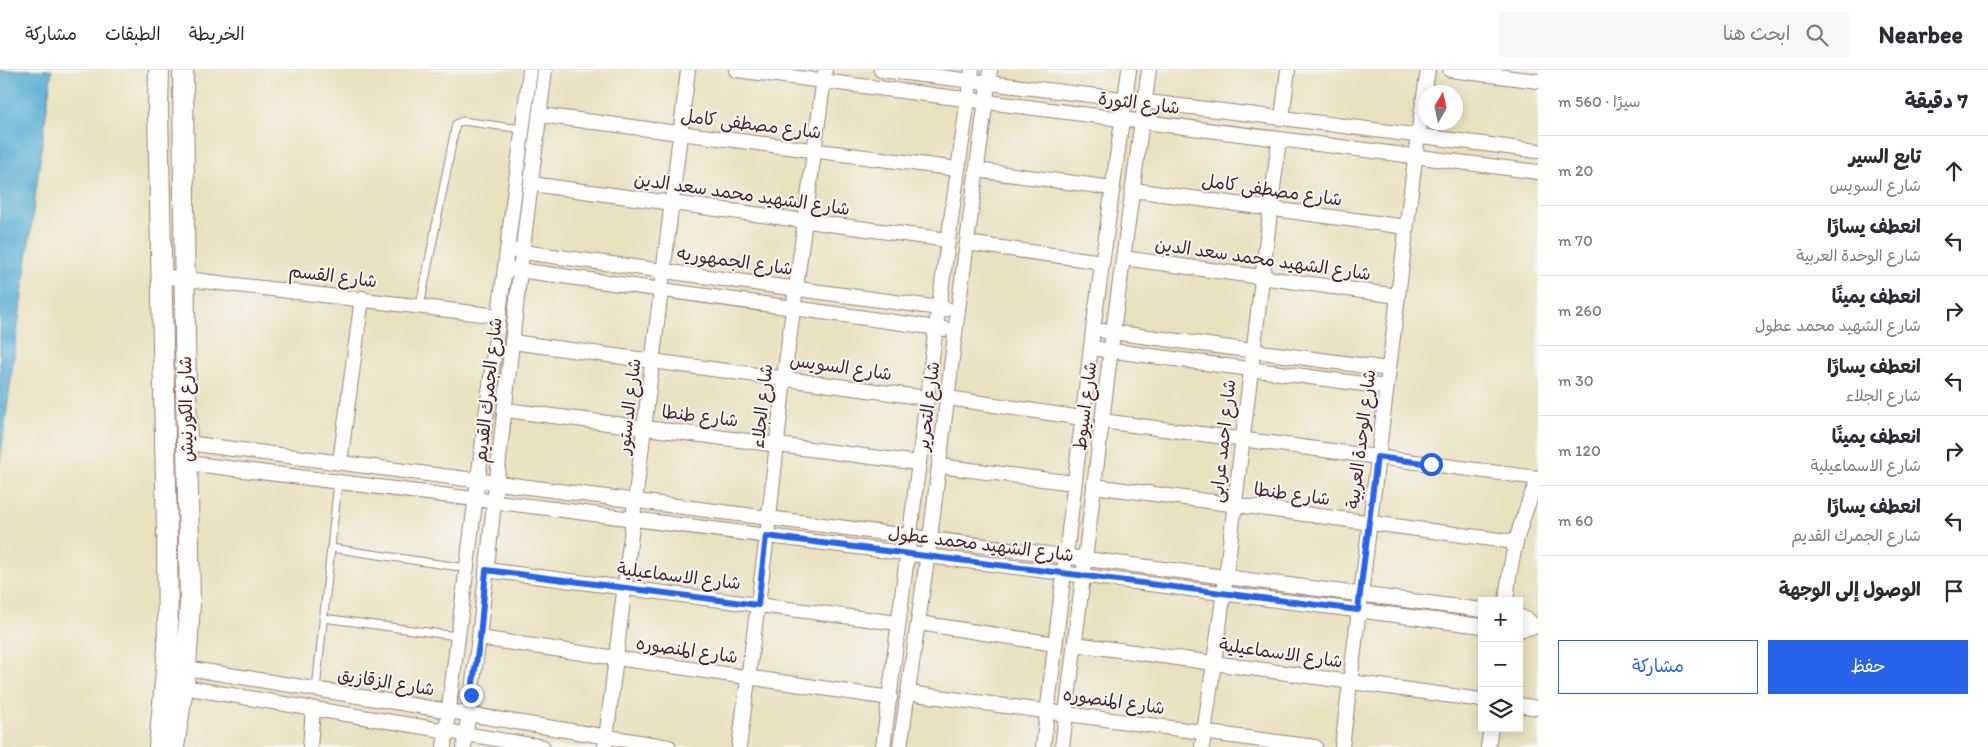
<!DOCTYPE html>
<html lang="ar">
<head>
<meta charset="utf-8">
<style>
	:root { --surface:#fff; --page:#f7f7f7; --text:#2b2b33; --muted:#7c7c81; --line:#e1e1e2; --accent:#2563eb }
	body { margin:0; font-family:Itim,"Playpen Sans Arabic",sans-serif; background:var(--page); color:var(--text); direction:rtl }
	.controls { position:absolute; right:15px; bottom:15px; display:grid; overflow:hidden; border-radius:0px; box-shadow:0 2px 12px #0003 }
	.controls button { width:45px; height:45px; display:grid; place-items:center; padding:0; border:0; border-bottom:1px solid var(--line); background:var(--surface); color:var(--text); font:25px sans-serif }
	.compass { position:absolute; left:1418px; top:15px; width:45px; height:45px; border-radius:50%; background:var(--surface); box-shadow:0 2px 12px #0003; rotate:9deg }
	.stop { position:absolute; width:15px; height:15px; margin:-11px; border:4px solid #2563eb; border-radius:50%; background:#fff }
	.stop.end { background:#2563eb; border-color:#fff; box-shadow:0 1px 5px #0008 }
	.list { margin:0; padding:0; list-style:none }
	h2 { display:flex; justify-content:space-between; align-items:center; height:65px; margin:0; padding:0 20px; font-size:21px }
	h2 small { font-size:16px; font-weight:400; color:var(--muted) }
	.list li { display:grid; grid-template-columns:32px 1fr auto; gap:15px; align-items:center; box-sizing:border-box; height:70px; padding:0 20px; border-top:1px solid var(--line) }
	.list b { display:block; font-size:19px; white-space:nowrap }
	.list p { margin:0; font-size:16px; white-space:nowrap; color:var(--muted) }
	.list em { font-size:16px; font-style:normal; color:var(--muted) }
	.actions { display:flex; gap:10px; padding:15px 20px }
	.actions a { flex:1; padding:11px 0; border:1px solid var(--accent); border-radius:0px; text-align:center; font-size:18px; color:var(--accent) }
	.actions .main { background:var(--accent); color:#fff }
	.icon { flex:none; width:28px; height:28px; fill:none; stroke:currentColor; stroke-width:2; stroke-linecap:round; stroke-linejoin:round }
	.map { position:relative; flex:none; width:1538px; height:677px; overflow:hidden; direction:ltr }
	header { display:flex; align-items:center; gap:30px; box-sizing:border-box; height:70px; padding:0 25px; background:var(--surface); border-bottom:1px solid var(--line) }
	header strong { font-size:24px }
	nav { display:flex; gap:28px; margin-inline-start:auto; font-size:18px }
	.search { width:350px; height:45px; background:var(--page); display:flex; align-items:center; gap:12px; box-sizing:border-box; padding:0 18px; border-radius:0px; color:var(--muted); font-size:19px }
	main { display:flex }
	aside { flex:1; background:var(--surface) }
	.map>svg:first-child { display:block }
	.water { fill:#57add4; stroke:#506680 }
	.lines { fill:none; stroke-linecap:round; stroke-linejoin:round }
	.lane-casing { stroke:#9a8075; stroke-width:9 }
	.street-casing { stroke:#9a8075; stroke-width:16 }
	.secondary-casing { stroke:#9a8075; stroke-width:22 }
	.lane { stroke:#fff; stroke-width:7 }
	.street { stroke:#fff; stroke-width:14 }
	.secondary { stroke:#fff; stroke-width:20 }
	.route { stroke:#2563eb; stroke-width:6 }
	.labels { text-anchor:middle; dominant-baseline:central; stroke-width:4; stroke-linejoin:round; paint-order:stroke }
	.street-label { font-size:18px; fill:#4a1f2b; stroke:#f6f6f2 }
</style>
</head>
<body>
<header>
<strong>Nearbee</strong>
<div class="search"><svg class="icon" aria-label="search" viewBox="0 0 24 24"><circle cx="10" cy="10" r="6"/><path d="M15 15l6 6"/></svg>ابحث هنا</div>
<nav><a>الخريطة</a><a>الطبقات</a><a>مشاركة</a></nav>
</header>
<main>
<aside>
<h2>7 دقيقة<small>سيرًا · 560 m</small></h2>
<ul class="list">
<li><svg class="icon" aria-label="ahead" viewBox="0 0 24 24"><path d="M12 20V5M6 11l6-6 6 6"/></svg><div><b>تابع السير</b><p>شارع السويس</p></div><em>20 m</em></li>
<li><svg class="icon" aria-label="left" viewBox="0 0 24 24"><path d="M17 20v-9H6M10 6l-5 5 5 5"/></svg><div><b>انعطف يسارًا</b><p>شارع الوحدة العربية</p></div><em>70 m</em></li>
<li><svg class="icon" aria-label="right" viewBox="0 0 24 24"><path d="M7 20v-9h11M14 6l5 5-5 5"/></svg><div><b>انعطف يمينًا</b><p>شارع الشهيد محمد عطول</p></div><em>260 m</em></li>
<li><svg class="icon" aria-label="left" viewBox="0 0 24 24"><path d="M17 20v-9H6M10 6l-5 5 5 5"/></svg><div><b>انعطف يسارًا</b><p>شارع الجلاء</p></div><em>30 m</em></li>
<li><svg class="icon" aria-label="right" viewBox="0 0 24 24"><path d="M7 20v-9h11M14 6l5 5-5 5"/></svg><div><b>انعطف يمينًا</b><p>شارع الاسماعيلية</p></div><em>120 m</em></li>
<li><svg class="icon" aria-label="left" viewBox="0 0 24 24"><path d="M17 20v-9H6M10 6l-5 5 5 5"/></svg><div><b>انعطف يسارًا</b><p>شارع الجمرك القديم</p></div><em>60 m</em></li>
<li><svg class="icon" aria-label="arrive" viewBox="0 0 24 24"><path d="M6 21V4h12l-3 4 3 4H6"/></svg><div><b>الوصول إلى الوجهة</b></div></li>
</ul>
<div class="actions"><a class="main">حفظ</a><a>مشاركة</a></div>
</aside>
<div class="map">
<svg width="1538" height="677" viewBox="0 0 1538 677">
	<rect width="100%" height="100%" fill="#f6f6f2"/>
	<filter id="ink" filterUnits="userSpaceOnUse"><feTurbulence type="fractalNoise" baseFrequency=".02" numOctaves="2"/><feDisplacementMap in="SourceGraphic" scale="10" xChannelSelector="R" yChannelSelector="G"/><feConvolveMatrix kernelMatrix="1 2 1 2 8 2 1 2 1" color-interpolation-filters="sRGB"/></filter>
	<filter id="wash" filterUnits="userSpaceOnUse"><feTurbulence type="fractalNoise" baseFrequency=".0096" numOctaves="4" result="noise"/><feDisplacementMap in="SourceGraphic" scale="20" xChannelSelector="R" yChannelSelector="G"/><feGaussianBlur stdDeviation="1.12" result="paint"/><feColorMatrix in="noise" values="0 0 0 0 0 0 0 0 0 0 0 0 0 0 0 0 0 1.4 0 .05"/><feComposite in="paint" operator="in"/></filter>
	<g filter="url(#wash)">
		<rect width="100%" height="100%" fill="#eae1bf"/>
		<polygon class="water" points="0,0 52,0 0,392"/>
	</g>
	<g filter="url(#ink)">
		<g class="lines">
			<g class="lane-casing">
				<g id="lane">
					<polyline points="420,236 456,54 462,51 522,59"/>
					<polyline points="331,478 466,498"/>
					<polyline points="323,548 457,566"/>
					<polyline points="316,619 338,412"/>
				</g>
			</g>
			<g class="street-casing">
				<g id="street">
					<polyline points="736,0 1538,102"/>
					<polyline points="881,0 1282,48 1538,81"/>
					<polyline points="1450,0 1538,11"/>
					<polyline points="540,45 958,99"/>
					<polyline points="1282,48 1288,0"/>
					<polyline points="976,100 1113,118"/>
					<polyline points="531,114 948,170"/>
					<polyline points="1133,120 1406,157"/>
					<polyline points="967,173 1102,192"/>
					<polyline points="515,181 947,239"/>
					<polyline points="1123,188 1398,226"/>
					<polyline points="511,199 945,259"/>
					<polyline points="161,206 499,246"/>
					<polyline points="1104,261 1389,299"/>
					<polyline points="512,272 927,328"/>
					<polyline points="1091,278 1386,317"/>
					<polyline points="948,328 1082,348"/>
					<polyline points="506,340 919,393"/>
					<polyline points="1102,351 1538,408"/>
					<polyline points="187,373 1482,540"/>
					<polyline points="340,392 362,228"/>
					<polyline points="188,393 1482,556"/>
					<polyline points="939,396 1074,413"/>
					<polyline points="1094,416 1515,472"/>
					<polyline points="486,500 898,553"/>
					<path d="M1506,531C1511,485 1519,452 1538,410"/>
					<polyline points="1519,546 1528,550 1535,556"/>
					<polyline points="919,553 1055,574"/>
					<polyline points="1519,560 1538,556"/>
					<polyline points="479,568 890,628"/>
					<polyline points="1075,574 1482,630"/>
					<polyline points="186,598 669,677"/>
					<polyline points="183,617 543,677"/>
					<polyline points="908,623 1315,677"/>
					<polyline points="1519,635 1538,638"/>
					<polyline points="310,677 313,639"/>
					<polyline points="444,677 530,0"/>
					<polyline points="464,677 479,568 520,201 545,0"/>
					<polyline points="605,677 688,0"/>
					<polyline points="739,677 767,466 784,308 825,0"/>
					<polyline points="883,677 936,257 972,0"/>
					<polyline points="900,677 930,469 958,240 990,0"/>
					<polyline points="1043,677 1093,260 1129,0"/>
					<polyline points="1062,677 1113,262 1149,0"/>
					<polyline points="1202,677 1226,507 1279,69"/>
					<polyline points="1342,677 1418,65 1428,0"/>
					<polyline points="1488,677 1491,658"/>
				</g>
			</g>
			<g class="secondary-casing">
				<g id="secondary">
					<polyline points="159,0 158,40 167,462 168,579 159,677"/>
					<polyline points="174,677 186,598 190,533 185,267 183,0"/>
				</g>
			</g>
			<use href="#lane" class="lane"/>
			<use href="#street" class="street"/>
			<use href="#secondary" class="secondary"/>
		</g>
	</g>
	<g class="lines" filter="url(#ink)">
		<polyline class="route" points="471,625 480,568 486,500 758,535 766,466 1358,540 1377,387 1431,394"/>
	</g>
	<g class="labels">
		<g class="street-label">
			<text transform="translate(1139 33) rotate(7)">شارع الثورة</text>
			<text transform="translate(751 54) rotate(7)">شارع مصطفى كامل</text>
			<text transform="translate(1272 120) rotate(8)">شارع مصطفى كامل</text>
			<text transform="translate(742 124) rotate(8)">شارع الشهيد محمد سعد الدين</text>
			<text transform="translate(1263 189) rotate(8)">شارع الشهيد محمد سعد الدين</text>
			<text transform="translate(735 191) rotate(8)">شارع الجمهوريه</text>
			<text transform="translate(333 206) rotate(7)">شارع القسم</text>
			<text transform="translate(841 297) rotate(8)">شارع السويس</text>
			<text transform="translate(488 320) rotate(-84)">شارع الجمرك القديم</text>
			<text transform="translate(629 336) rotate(-83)">شارع الدستور</text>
			<text transform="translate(762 336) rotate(-84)">شارع الجلاء</text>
			<text transform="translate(928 336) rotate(-83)">شارع التحرير</text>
			<text transform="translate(1085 336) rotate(-83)">شارع اسيوط</text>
			<text transform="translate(186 339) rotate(-91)">شارع الكورنيش</text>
			<text transform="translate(700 346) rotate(7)">شارع طنطا</text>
			<text transform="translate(1361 369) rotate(-83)">شارع الوحدة العربية</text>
			<text transform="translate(1223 371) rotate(-84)">شارع احمد عرابى</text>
			<text transform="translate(1292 424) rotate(8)">شارع طنطا</text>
			<text transform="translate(981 474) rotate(7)">شارع الشهيد محمد عطول</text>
			<text transform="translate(679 506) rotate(7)">شارع الاسماعيلية</text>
			<text transform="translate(687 580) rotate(8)">شارع المنصوره</text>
			<text transform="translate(1281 583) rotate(8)">شارع الاسماعيلية</text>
			<text transform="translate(386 612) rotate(9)">شارع الزقازيق</text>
			<text transform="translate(1114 631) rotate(8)">شارع المنصوره</text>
		</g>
	</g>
</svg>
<div class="controls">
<button>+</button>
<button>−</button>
<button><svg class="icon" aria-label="layers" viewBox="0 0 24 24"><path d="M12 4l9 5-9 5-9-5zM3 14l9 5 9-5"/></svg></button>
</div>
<svg class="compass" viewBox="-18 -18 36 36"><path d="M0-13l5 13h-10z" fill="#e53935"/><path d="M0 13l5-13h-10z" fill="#7c7c81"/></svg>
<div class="stop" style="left:1431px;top:394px"></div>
<div class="stop end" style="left:471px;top:625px"></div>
</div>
</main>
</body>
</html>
